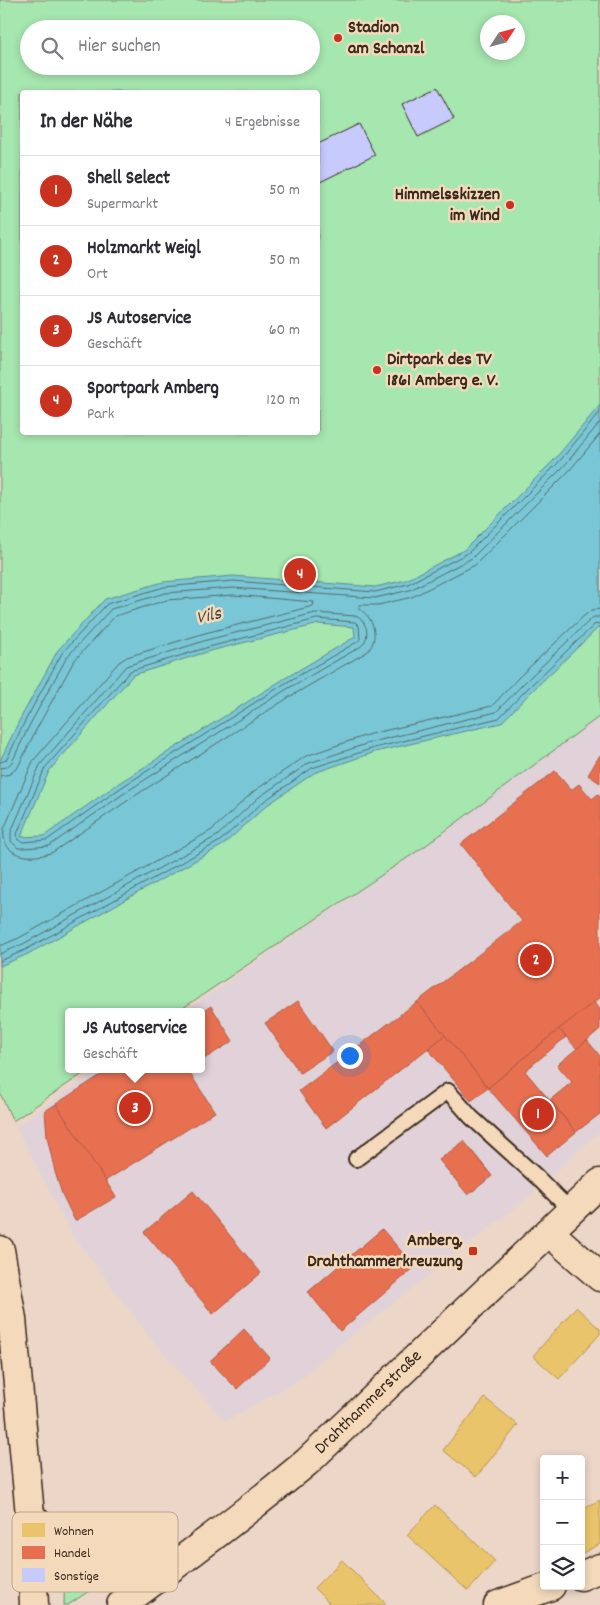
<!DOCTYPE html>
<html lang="de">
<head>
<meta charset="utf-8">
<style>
	:root { --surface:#fff; --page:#f2f2f3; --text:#2b2b33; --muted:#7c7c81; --line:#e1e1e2; --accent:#c8321e }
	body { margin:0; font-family:Dekko,sans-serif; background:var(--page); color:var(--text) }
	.controls { position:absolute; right:15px; bottom:15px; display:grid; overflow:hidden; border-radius:5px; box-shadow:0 2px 8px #0003 }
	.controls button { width:45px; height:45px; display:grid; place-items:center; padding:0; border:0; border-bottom:1px solid var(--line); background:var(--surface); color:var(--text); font:25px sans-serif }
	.compass { position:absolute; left:480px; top:15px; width:45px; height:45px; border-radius:50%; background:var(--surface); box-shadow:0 2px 8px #0003; rotate:54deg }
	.you { position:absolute; left:349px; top:1055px; width:18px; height:18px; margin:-12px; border:4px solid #fff; border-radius:50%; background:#1a73e8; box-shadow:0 0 0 8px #1a73e833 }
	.badge { display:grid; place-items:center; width:32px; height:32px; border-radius:50%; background:var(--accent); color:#fff; font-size:16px; font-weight:700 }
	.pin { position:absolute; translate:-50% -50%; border:2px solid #fff; box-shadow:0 1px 5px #0006 }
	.popup { position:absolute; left:65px; top:1008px; width:140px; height:65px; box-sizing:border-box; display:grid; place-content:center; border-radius:5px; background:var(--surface); filter:drop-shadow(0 1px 4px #0005); font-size:16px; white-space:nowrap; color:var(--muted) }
	.popup b { font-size:19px; color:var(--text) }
	.popup::after { content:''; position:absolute; left:50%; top:100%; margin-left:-10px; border:10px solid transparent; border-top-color:var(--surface) }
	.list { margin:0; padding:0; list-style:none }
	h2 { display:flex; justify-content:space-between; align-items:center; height:65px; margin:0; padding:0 20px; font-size:21px }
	h2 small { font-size:16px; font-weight:400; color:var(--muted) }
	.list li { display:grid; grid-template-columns:32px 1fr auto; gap:15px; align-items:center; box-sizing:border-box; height:70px; padding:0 20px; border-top:1px solid var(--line) }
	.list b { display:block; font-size:19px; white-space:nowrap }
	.list p { margin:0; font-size:16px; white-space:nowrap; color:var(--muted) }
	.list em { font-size:16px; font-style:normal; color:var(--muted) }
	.icon { flex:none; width:28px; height:28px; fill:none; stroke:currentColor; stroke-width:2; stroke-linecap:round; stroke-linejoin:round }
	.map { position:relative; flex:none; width:600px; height:1605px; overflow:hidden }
	.search { position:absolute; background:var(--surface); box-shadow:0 2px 8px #0003; left:20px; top:20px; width:300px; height:55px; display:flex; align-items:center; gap:12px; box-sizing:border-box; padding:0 18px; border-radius:28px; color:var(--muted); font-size:19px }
	.panel { position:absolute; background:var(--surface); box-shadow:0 2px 8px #0003; left:20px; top:90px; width:300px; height:345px; border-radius:5px }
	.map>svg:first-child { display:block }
	.built { fill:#e0d2d8 }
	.green { fill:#a6e6af; stroke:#708866; fill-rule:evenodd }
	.water { fill:#79c7d6; stroke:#60888c; fill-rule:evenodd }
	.homes { fill:#e9c46a; stroke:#b59653 }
	.shops { fill:#e76f51; stroke:#b35a42 }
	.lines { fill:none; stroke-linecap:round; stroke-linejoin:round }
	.shore { stroke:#546968; stroke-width:1 }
	.building { fill:#c7cafc; stroke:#3b2a1e }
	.service-casing { stroke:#3b2a1e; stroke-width:18 }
	.minor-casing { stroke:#3b2a1e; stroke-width:31 }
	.secondary-casing { stroke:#3b2a1e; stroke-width:31 }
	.service { stroke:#f4d9bb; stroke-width:14 }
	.minor { stroke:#f4d9bb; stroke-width:28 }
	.secondary { stroke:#f4d9bb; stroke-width:28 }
	.poi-dot { fill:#c8321e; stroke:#f4d9bb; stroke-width:2 }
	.labels { text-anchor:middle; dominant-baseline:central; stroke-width:5; stroke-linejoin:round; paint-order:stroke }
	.poi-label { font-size:18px; font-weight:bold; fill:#3b2a1e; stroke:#f4d9bb; text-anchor:start }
	.street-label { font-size:18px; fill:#3b2a1e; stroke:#f4d9bb }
	.water-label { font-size:19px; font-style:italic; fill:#474943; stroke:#f4d9bb }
	.key { fill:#f4d9bb; stroke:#bca48c; stroke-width:1 }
	.key-label { font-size:14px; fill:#3b2a1e }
</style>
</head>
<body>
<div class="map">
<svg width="600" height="1605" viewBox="0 0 600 1605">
	<rect width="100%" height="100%" fill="#ebd6c8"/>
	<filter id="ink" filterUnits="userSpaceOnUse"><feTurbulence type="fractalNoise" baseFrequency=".02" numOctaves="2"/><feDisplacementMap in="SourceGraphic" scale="10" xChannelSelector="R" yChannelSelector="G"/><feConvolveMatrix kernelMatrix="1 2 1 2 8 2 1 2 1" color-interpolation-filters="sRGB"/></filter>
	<g filter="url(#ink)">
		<polygon class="built" points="600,716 600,1131 527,1198 333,1350 302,1378 225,1421 152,1340 70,1231 16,1126 99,1069 201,1069 201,1012 183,1012 425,846"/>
		<g class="green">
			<path d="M0,0H600V716L425,846L177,1012H69V1069H90L13,1121L0,1093ZM488,22H518V52H488ZM29,29H311V66H29ZM22,92H318V432H22Z"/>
			<polygon points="65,1560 110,1577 68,1605 64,1605"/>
		</g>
		<path class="water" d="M600,405V626L532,691L501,723L375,752L314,773L266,806L223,845L28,954L0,966V761L19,721L58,650L105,599L163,582L233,576L375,587L406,580L464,550L555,459ZM319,624L354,627L355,637L282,680L119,783L44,836L21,837L49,771L133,675L210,651Z"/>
		<g class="homes">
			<polygon points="576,1307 600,1329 600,1334 559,1379 533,1356"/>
			<polygon points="485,1398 518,1425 476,1477 443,1450"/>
			<polygon points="600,1500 600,1544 581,1554 581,1509"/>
			<polygon points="435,1505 495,1561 468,1591 407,1535"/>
			<polygon points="342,1560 387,1605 331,1605 314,1588"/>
		</g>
		<g class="shops">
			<polygon points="600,755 600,783 588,775"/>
			<polygon points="555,771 571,790 579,784 592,799 598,794 600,797 600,998 559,1029 488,1088 417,1002 522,921 461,844"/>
			<polygon points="298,1001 333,1051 300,1073 265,1023"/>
			<polygon points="417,1002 445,1035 326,1128 299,1091"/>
			<polygon points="594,1002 600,1009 600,1029 577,1049 559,1029"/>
			<polygon points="211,1006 233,1041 201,1061 201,1012"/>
			<polygon points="559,1029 566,1037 525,1071 576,1132 547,1156 488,1088"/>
			<polygon points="445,1035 488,1088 471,1101 428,1049"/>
			<polygon points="587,1040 600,1056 600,1114 576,1132 550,1100 572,1082 557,1065"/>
			<polygon points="110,1069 187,1069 215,1112 105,1181 56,1104"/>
			<polygon points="56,1104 116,1197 75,1221 62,1194 55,1172 47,1137 45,1111"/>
			<polygon points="464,1141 492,1176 468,1195 439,1160"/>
			<polygon points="193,1191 261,1273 213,1314 144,1232"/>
			<polygon points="382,1229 415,1267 340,1331 308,1292"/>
			<polygon points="244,1329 270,1358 237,1389 210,1361"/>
		</g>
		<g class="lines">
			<g class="shore">
				<path d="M316,613L355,616C368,620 371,639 360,647L287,689L126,792L49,846L24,848H18L11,841V832L40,765L126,666L207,640Z"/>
				<polygon points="317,619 355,622 359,626 360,639 357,642 284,684 122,787 47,840 23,842 18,840 17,834 45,768 130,671 209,647"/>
				<polyline points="0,762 4,761 7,759 24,723 62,653 107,604 164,587 233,581 375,592 408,584 468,553 559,462 600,412"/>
				<polyline points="0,768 7,767 12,762 29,726 67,657 111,609 165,593 233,588 375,598 410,590 472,558 564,466 600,422"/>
				<path d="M0,776L10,774L18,767L36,730L74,661L115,616L167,600L233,595L314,602L313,606L205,633L127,657L119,662L33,761L4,829C0,859 34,860 53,852L130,799L291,696L367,652C380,639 374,617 359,609V605H378L412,597L475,565L569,471L600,434"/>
				<polyline points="0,946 19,938 212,830 254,791 306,756 370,734 492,706 518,678 585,615 592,610 600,609"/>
				<polyline points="0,954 23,944 217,836 259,797 309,763 372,742 496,712 524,683 590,620 594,617 600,617"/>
				<polyline points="0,961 25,950 220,841 263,802 312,768 374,748 499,718 528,688 594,625 600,623"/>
			</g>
		</g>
		<g class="building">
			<polygon points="437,87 454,119 418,137 402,104"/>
			<polygon points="359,124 375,155 318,183 318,144"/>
		</g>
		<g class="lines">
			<g class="service-casing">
				<polyline id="service" points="356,1159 448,1091 471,1117 537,1177 571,1211"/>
			</g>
			<g class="minor-casing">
				<g id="minor">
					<polyline points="549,1232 600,1277"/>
					<polyline points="581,1576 600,1568"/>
					<polyline points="498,1605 551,1586"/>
				</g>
			</g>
			<g class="secondary-casing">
				<g id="secondary">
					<polyline points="0,1250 12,1319 30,1515 34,1605"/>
					<polyline points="30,1515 65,1552 95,1567 135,1573 170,1564"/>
					<path d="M121,1605C184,1559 247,1512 307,1462L600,1183"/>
				</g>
			</g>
			<use href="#service" class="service"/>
			<use href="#minor" class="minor"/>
			<use href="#secondary" class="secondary"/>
		</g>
	</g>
	<g class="poi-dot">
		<circle cx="338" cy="38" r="5"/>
		<circle cx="510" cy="205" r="5"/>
		<circle cx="377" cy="370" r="5"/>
		<rect x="468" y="1246" width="10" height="10" rx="2.5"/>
	</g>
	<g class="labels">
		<g class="poi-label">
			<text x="348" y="28">Stadion<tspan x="348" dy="21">am Schanzl</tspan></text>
			<text x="500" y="195" text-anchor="end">Himmelsskizzen<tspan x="500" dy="21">im Wind</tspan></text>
			<text x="387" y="360">Dirtpark des TV<tspan x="387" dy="21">1861 Amberg e. V.</tspan></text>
			<text x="463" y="1241" text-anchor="end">Amberg,<tspan x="463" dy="21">Drahthammerkreuzung</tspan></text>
		</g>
		<g class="street-label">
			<text transform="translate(369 1403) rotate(-44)">Drahthammerstraße</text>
		</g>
		<g class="water-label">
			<text transform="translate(209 617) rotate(-13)">Vils</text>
		</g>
	</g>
	<rect x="12" y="1512" width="166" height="80" rx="8" class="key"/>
	<rect x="22" y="1523" width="23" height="14" fill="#e9c46a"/>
	<rect x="22" y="1546" width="23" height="13" fill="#e76f51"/>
	<rect x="22" y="1568" width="23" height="14" fill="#c7cafc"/>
	<g class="key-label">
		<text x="54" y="1535">Wohnen</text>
		<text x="54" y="1557">Handel</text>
		<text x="54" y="1580">Sonstige</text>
	</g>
</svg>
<div class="controls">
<button>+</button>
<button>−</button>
<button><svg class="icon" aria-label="layers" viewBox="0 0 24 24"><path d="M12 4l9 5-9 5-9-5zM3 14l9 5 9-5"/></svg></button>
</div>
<svg class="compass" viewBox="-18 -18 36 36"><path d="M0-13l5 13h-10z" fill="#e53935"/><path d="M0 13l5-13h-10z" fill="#7c7c81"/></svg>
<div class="you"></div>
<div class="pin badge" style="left:538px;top:1114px">1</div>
<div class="pin badge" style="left:536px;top:960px">2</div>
<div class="pin badge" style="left:135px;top:1108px">3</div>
<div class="popup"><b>JS Autoservice</b>Geschäft</div>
<div class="pin badge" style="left:300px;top:574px">4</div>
<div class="search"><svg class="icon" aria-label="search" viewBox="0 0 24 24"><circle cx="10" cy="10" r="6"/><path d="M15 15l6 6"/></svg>Hier suchen</div>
<section class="panel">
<h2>In der Nähe<small>4 Ergebnisse</small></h2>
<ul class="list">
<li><span class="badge">1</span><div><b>Shell Select</b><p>Supermarkt</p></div><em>50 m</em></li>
<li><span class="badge">2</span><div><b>Holzmarkt Weigl</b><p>Ort</p></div><em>50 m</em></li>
<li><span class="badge">3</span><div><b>JS Autoservice</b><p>Geschäft</p></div><em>60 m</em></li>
<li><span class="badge">4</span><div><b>Sportpark Amberg</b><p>Park</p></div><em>120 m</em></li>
</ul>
</section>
</div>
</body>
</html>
